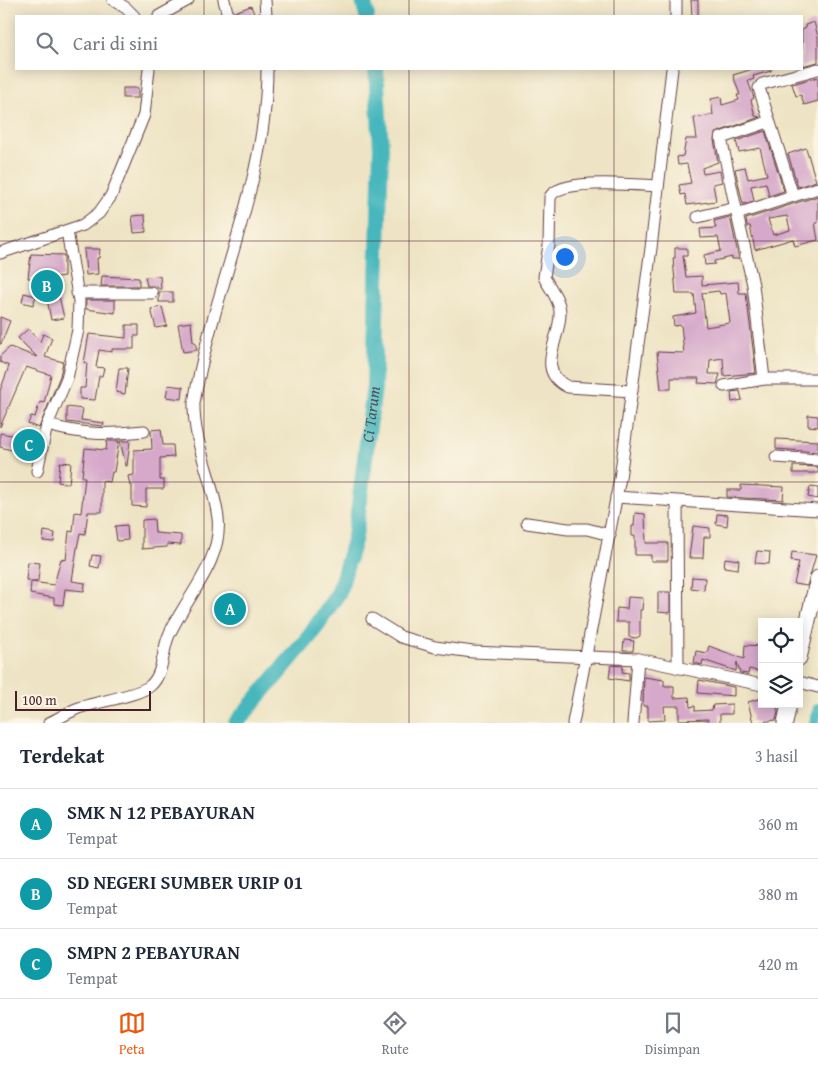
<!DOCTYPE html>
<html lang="id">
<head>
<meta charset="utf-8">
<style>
	:root { --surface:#fff; --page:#f2f2f3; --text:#1f2937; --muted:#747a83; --line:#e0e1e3; --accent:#ea580c }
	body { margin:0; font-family:"Gentium Book Plus",serif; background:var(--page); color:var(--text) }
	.controls { position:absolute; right:15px; bottom:15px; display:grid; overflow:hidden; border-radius:0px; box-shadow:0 2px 12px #0003 }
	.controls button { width:45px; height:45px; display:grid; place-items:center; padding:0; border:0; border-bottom:1px solid var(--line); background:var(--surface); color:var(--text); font:25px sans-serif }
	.scale { position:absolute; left:15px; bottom:12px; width:136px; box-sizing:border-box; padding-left:5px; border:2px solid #4a1f2b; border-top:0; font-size:14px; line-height:18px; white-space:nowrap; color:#4a1f2b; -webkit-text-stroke:4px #fcf5e5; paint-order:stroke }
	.you { position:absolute; left:564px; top:256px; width:18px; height:18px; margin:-12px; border:4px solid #fff; border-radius:50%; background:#1a73e8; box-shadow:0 0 0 8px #1a73e833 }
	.badge { display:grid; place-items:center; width:32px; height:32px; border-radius:50%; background:var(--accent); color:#fff; font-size:16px; font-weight:700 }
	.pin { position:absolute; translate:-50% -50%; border:2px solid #fff; box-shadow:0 1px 5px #0006 }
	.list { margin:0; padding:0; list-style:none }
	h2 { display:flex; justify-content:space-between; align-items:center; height:65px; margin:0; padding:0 20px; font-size:21px }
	h2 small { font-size:16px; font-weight:400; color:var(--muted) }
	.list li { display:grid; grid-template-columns:32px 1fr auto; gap:15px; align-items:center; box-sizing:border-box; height:70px; padding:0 20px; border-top:1px solid var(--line) }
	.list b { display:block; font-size:19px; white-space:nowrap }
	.list p { margin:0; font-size:16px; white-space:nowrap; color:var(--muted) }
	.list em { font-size:16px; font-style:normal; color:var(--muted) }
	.icon { flex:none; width:28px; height:28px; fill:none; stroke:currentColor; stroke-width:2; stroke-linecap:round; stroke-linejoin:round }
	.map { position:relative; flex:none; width:818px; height:723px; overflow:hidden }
	.search { position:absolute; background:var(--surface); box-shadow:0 2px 12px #0003; left:15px; right:15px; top:15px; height:55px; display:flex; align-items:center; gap:12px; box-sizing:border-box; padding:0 18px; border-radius:0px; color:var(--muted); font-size:19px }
	.sheet { height:275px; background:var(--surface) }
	nav { display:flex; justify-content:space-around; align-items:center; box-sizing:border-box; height:70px; border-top:1px solid var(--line); background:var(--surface); font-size:14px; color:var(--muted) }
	nav a { display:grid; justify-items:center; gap:2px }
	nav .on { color:var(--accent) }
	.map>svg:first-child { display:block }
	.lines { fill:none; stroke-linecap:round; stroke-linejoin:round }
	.canal { stroke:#47b7bd; stroke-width:10 }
	.river { stroke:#47b7bd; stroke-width:16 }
	.building { fill:#d6a9cb; fill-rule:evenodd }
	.minor-casing { stroke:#633d42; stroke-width:13 }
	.major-casing { stroke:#633d42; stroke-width:17 }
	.minor { stroke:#fff; stroke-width:11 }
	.major { stroke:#fff; stroke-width:15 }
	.grid { fill:none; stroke:#4a1f2b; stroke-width:1; stroke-opacity:0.55 }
	.labels { text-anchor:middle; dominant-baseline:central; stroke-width:4.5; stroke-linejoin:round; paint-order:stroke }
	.water-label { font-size:16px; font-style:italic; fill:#49545e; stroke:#fcf5e5 }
</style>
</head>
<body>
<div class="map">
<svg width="818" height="723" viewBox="0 0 818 723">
	<rect width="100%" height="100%" fill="#fcf5e5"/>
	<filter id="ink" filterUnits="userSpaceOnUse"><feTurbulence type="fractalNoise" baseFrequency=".02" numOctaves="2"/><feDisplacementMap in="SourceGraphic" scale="10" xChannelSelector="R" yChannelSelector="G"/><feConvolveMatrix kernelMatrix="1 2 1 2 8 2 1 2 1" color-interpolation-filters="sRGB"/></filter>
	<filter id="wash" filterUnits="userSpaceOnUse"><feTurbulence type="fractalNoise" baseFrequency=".0096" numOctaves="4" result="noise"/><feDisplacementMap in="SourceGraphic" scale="20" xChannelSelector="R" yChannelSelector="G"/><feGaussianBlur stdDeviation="1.12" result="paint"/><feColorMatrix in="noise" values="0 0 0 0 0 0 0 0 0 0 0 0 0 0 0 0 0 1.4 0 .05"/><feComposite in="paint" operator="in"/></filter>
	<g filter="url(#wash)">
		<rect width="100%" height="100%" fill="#eee4c5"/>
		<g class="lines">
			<polyline class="canal" points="814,723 818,708"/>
			<g class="river">
				<polyline points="363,0 367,16"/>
				<path id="s1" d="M236,723L309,637L339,592L355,537L374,387L381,148L376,69"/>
			</g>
		</g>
		<g id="blocks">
			<g class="building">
				<polygon points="691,0 698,0 698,16 692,16"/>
				<polygon points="251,6 255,16 235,16 235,12"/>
				<polygon points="814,22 818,37 818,62 802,66 802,30 806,28 805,25"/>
				<polygon points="753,69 771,69 771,71 753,76 754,79 748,81 754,98 751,100 755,116 760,117 715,133 714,140 718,162 702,168 703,174 720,171 722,182 713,184 716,201 687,205 685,194 681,195 679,185 691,183 687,164 678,165 677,157 683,156 686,139 697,139 694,118 713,115 711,99 721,97 722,105 739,100 737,95 740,95 733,75"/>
				<polygon points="818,77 818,101 804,105 801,95 796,96 792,84"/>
				<rect x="123" y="88" width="15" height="10"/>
				<polygon points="765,131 784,191 769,196 766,183 751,186 754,201 743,204 735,169 745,167 748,179 767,175 760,148 739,152 736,141"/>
				<polygon points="806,148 816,181 798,187 788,154"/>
				<path d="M818,196V223H815L818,240L795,246L793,239L755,250L750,226H747L746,219ZM787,216L790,230L773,235L768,219Z"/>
				<polygon points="145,215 146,232 134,233 132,216"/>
				<polygon points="730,217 739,259 732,259 732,257 714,261 715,264 705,265 704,255 721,251 718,237 701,238 700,229 716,228 714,221"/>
				<path d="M675,248H687V256H683L686,277L702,276V285L738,282L739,293H746L756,373L724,376L723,358L710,360L709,374H720L717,384L698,383L699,378H671V389H661L657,352L684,353L681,325L674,326L673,317L696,313L694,294H676L673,258H675ZM719,291L720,294L726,293L730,323L706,327L702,293Z"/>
				<polygon points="84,249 100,249 99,258 97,258 98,274 86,275"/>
				<polygon points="31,254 64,255 64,276 57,277 59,296 64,318 51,320 42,272 40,279 28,278"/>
				<polygon points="102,276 139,278 139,286 101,286"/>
				<polygon points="160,276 161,290 155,286 147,286 145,277"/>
				<rect x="159" y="292" width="14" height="10"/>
				<polygon points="24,293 36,296 33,305 22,302"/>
				<polygon points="86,300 115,300 115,313 86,309"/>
				<polygon points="162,307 167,326 156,328 151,309"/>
				<polygon points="0,317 10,321 1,344 0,344"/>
				<polygon points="191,322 193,342 195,342 197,350 183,352 178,324"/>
				<polygon points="126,325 139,325 139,336 134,336 134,349 112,349 112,352 99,350 96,367 104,368 102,376 99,376 95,400 80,399 80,388 85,388 87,363 84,363 89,334 126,338"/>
				<polygon points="28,329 40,342 43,334 52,338 45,357 63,362 60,376 39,428 28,424 31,416 35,417 40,402 44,403 51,375 26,367 0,427 0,391 9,366 0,362 0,356 10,347 37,357 18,338"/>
				<polygon points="119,368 128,368 125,394 116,392"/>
				<polygon points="168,385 183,387 182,399 166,397"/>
				<polygon points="740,391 742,400 732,402 731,392"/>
				<polygon points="67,407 83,409 81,420 104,423 103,426 67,422"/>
				<polygon points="808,415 818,416 818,427 808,426"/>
				<polygon points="161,429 163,445 173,445 174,457 160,458 160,480 164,480 164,489 146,489 146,507 132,506 132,485 130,486 128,476 134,475 134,450 152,449 151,430"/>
				<polygon points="0,433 23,437 36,436 33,452 23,453 0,447"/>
				<polygon points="776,439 818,441 818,452 776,449"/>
				<polygon points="107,441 119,441 114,472 112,472 110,482 102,481 102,512 88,512 85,534 80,533 77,548 72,581 85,583 84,591 65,589 63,605 54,604 54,598 30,594 31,582 54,585 61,559 66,560 69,531 73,532 75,512 81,513 85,477 82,477 85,448 106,450"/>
				<polygon points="120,441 130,441 127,466 126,466"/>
				<polygon points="60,462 71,463 69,484 58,482"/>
				<polygon points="793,466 818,467 818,473 793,473"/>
				<polygon points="741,485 784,487 783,500 727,497 727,490 741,490"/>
				<polygon points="810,487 818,488 818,499 808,497"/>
				<polygon points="635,513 645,514 646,543 668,543 668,561 651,561 651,555 635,555 635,536 632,536 632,526 634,526"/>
				<polygon points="717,514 728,515 727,526 716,524"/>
				<polygon points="154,519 155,533 181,535 181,545 167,544 167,547 142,549 142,520"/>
				<polygon points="127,525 128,540 117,541 115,526"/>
				<polygon points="693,526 710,528 710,537 704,537 703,558 689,558"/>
				<polygon points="44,531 55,533 54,542 43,541"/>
				<polygon points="757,551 770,552 769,564 755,563"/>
				<polygon points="792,552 816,555 807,586 794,584 799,562 791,561"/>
				<polygon points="92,555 101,556 99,568 90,566"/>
				<polygon points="725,558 739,560 738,569 724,567"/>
				<polygon points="28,562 40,563 38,581 26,580"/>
				<polygon points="692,577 705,578 704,590 691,588"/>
				<polygon points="658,592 670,592 670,613 658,612"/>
				<polygon points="628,597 643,598 642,610 640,610 640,636 636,638 629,637 629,622 616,622 617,608 627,609"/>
				<polygon points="227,602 237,605 233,617 223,614"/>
				<polygon points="624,640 634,641 633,651 623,651"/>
				<polygon points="745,645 762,646 762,672 749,669 748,674 740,673 737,662 736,671 703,660 702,665 694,663 696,651 707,653 709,646 744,659"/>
				<polygon points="611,665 623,666 622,672 629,673 629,681 609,678"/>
				<polygon points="644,677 664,680 664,686 674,686 674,698 689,697 690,707 695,706 695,711 712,710 713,705 732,704 732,714 720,714 720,723 708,723 708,719 679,720 679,706 664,706 665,720 648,721 648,706 643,706"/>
				<polygon points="699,680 734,687 734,696 698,693"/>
				<polygon points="762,698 762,704 776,704 778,712 776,720 753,723 748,702"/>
			</g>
		</g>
	</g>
	<g filter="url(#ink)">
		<use href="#blocks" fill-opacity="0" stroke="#633d42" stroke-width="1"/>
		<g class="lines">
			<g class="minor-casing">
				<g id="minor">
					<polyline points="113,0 126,8 134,16"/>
					<polyline points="224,0 228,16"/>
					<polyline points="265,0 266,16"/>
					<polyline points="159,16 188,0"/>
					<polyline points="676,16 676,0"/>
					<polyline points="818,188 737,214 753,285 764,379 818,379"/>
					<polyline points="793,196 759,88 762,84 818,69"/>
					<polyline points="737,214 721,138 768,122"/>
					<polyline points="698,217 736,208"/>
					<polyline points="0,253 83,225 99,213 111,196 144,115 149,69"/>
					<polyline points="77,293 152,293"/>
					<polyline points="724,386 764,379"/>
					<path d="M632,391L568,387C533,370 562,338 560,311C559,298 550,289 544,277L549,245L550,197C561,177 636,185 658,186"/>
					<path d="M47,425C84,435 106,435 144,431"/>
					<polyline points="776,457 818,460"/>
					<polyline points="37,471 47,425 67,378 78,330 79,301 67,231"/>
					<polyline points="616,497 818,510"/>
					<polyline points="677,502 678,668"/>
					<polyline points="527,523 568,529 587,529 610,535"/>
					<polyline points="372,619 401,637 435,647 473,652 638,659 762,685"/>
					<polyline points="799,682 818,687"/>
					<path d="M49,723C58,719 67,713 76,709C93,702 140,696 151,685C164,673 162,650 169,635C185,598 223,562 218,518C213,479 193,443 194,403C212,291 267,184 267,69"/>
					<polyline points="573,723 620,478 651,248 672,69"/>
					<polyline points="633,723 638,659"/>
				</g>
			</g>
			<g class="major-casing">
				<g id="major">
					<polyline points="799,658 818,578"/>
					<polyline points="785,723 789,704"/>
				</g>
			</g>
			<use href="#minor" class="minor"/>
			<use href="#major" class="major"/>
		</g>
	</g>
	<path class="grid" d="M204,0V16M409,0V16M614,0V16M204,69V723M409,69V723M614,69V723M0,241H818M0,482H818"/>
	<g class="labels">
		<g class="water-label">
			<text stroke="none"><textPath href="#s1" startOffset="348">Ci Tarum</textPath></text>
		</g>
	</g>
</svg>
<div class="controls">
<button><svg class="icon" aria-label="locate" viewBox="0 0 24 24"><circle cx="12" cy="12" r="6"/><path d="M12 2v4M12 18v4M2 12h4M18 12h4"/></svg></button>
<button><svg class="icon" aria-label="layers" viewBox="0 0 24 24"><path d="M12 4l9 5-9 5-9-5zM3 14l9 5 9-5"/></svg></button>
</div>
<div class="scale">100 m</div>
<div class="you"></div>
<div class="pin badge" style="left:230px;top:609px;background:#0f9aa8">A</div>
<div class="pin badge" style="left:47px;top:286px;background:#0f9aa8">B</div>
<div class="pin badge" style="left:29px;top:445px;background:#0f9aa8">C</div>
<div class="search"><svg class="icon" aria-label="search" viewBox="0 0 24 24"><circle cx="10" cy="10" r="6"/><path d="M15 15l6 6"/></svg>Cari di sini</div>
</div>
<section class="sheet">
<h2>Terdekat<small>3 hasil</small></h2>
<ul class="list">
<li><span class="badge" style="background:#0f9aa8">A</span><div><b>SMK N 12 PEBAYURAN</b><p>Tempat</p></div><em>360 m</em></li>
<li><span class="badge" style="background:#0f9aa8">B</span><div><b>SD NEGERI SUMBER URIP 01</b><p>Tempat</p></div><em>380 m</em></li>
<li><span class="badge" style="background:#0f9aa8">C</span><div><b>SMPN 2 PEBAYURAN</b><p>Tempat</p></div><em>420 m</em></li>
</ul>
</section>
<nav>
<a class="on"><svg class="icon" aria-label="map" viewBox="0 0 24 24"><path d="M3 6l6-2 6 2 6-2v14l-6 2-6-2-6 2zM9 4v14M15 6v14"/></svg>Peta</a>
<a><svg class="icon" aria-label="directions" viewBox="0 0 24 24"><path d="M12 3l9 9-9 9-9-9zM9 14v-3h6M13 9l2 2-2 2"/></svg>Rute</a>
<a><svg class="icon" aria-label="saved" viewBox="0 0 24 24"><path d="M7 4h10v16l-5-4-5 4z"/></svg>Disimpan</a>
</nav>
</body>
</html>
